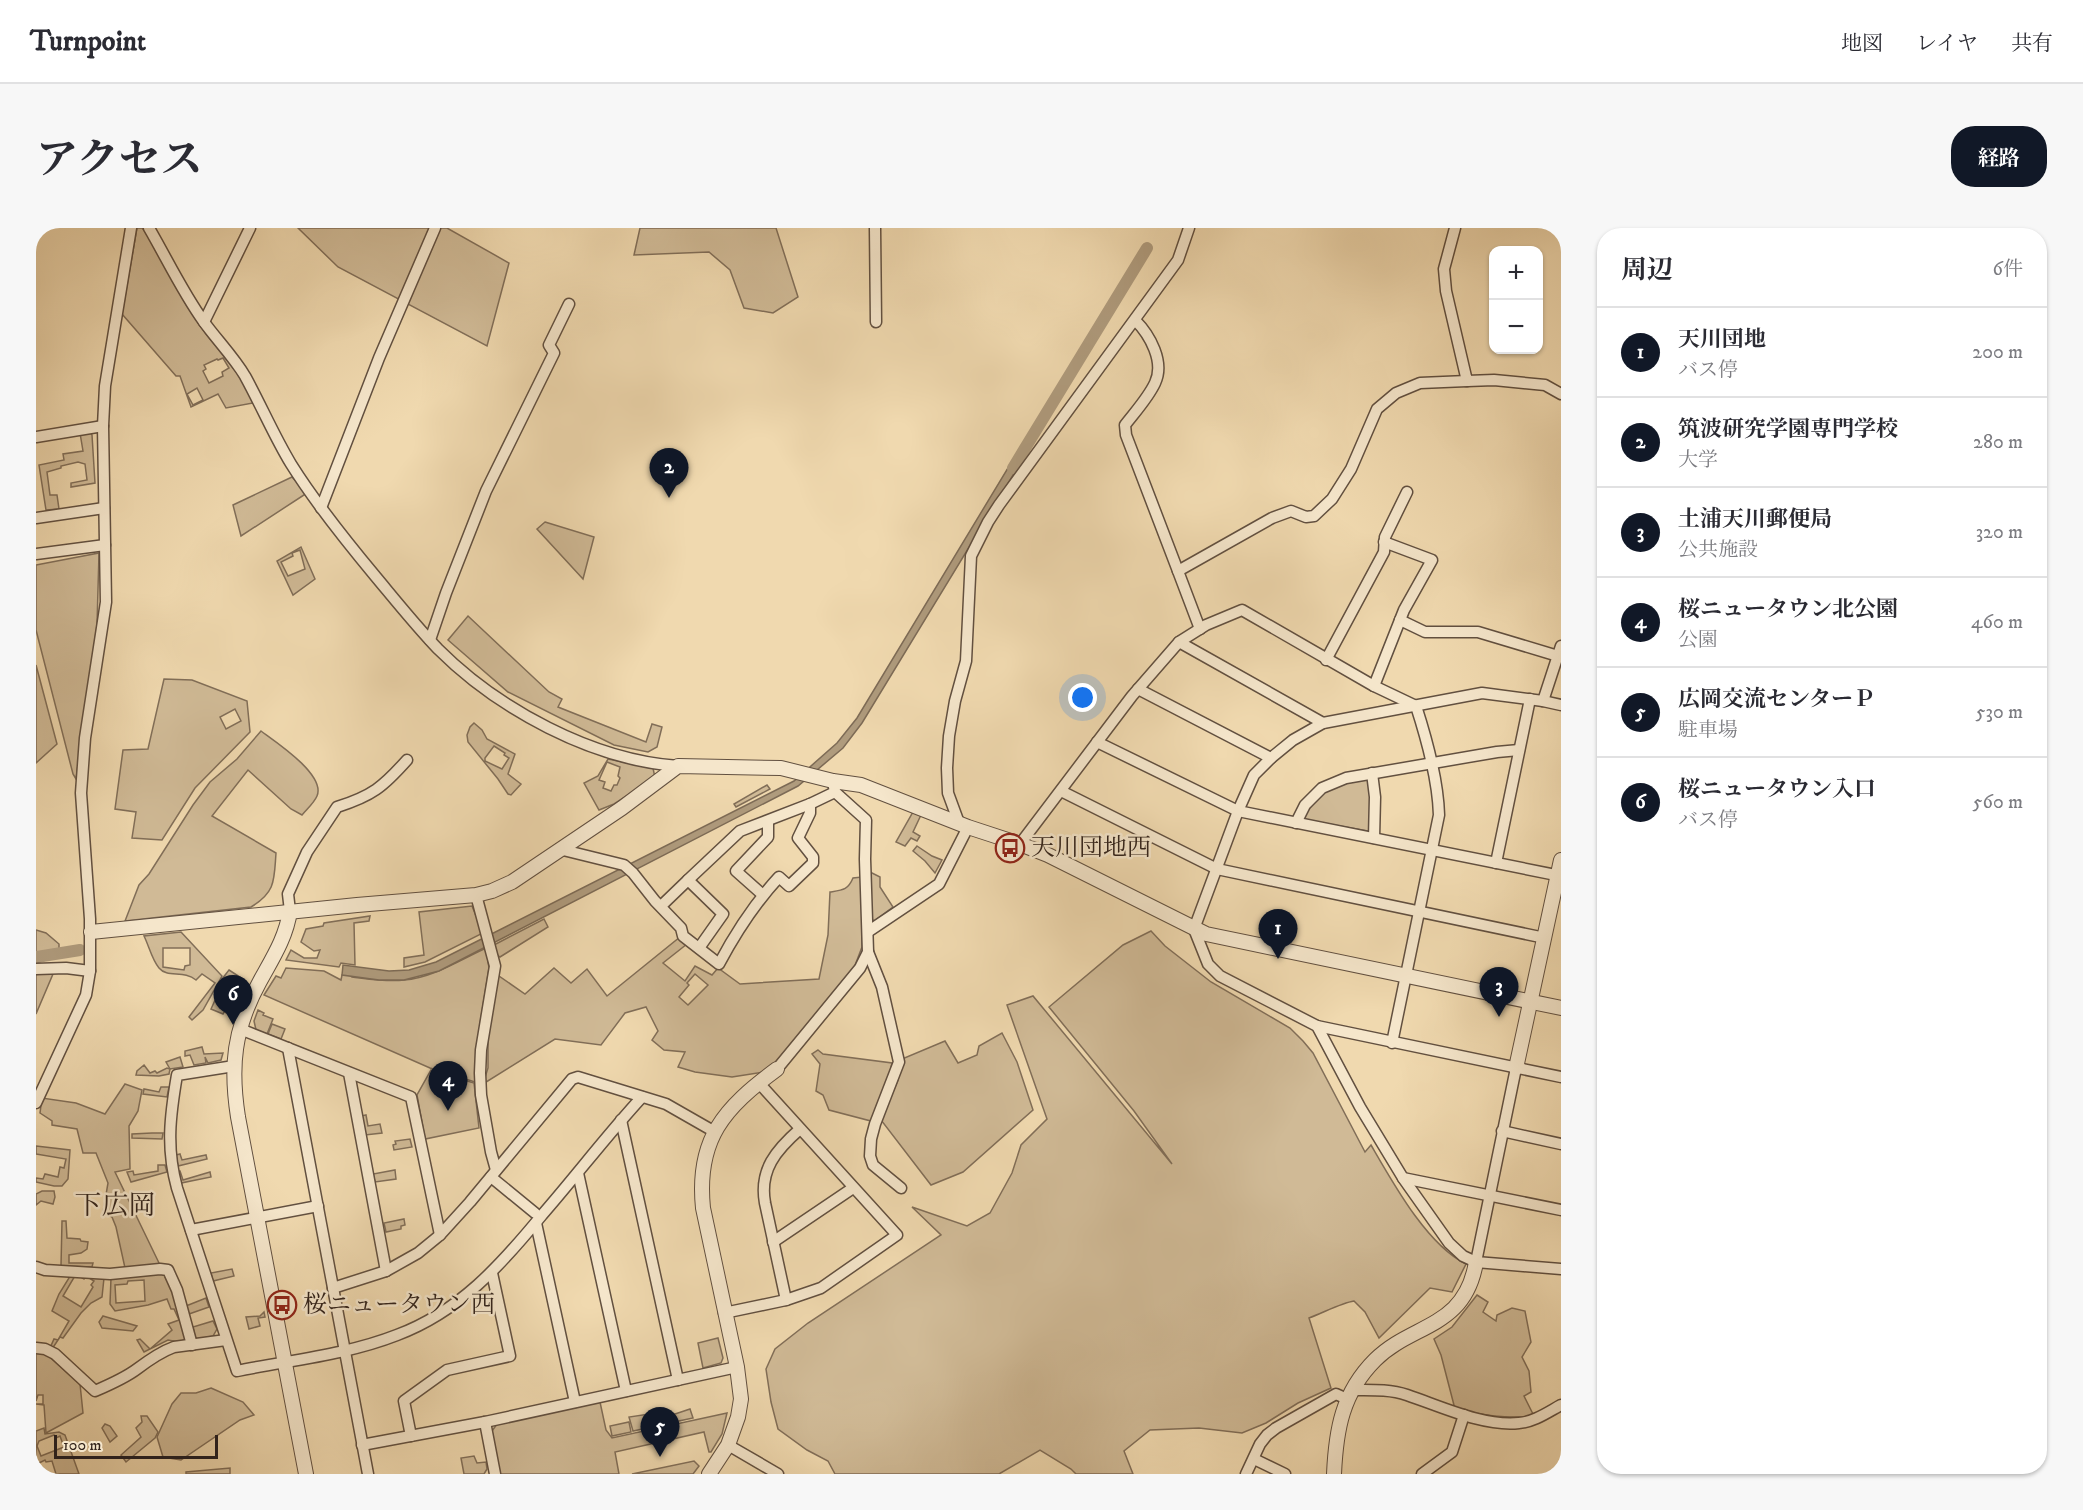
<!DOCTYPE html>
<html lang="ja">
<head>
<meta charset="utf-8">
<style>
	:root { --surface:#fff; --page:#f7f7f7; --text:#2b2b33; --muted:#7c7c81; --line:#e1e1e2; --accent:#111827 }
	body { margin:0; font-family:"IM FELL DW Pica","Noto Serif JP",serif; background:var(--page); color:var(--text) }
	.controls { position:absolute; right:18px; top:18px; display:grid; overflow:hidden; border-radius:12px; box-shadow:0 2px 4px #0004 }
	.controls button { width:54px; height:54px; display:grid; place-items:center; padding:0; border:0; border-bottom:2px solid var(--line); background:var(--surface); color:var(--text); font:30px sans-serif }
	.scale { position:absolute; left:18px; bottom:15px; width:164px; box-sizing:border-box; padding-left:6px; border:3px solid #32231b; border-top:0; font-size:16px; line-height:21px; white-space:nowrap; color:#32231b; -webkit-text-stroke:4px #f5e6cb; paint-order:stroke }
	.you { position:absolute; left:1047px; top:470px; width:21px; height:21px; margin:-15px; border:4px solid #fff; border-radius:50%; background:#1a73e8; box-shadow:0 0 0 9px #1a73e833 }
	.badge { display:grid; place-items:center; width:39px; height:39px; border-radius:50%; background:var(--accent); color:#fff; font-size:20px; font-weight:700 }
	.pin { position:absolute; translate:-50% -50px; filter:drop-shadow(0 2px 3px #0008) }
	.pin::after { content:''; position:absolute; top:32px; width:21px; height:18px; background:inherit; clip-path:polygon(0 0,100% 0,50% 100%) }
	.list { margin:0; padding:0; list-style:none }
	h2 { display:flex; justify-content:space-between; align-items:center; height:78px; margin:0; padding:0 24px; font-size:26px }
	h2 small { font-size:20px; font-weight:400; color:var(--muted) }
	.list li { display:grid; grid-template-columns:39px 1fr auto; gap:18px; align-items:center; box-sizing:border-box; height:90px; padding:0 24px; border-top:2px solid var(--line) }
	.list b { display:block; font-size:22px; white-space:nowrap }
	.list p { margin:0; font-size:20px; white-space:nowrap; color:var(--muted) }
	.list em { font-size:20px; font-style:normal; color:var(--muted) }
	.map { position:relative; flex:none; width:1525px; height:1246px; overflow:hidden; border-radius:24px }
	header { display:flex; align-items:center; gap:36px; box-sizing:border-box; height:84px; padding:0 30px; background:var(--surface); border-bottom:2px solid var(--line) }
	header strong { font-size:28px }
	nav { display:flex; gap:33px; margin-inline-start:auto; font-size:21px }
	.intro { display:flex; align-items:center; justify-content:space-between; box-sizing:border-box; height:144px; padding:0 36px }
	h1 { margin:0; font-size:42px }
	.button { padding:15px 27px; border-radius:24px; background:var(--accent); color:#fff; font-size:21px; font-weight:700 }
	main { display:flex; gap:36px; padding:0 36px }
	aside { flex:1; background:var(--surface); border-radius:24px; box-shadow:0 2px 4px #0004 }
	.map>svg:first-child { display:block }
	.green { fill:#d0ba96; stroke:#816e58; stroke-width:1.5; fill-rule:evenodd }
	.water { fill:#af9b7d; stroke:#7d6b56; stroke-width:1.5 }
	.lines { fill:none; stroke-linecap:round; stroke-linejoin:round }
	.canal { stroke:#af9b7d; stroke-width:12 }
	.minor-casing { stroke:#625040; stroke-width:13 }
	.tertiary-casing { stroke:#625040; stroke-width:16 }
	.minor { stroke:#f5e6cb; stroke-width:10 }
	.tertiary { stroke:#f5e6cb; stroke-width:14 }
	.labels { text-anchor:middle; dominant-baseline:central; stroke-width:5; stroke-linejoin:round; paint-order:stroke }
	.poi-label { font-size:24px; fill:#32231b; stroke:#f5e6cb; text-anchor:start }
	.quarter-label { font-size:27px; fill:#32231b; stroke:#f5e6cb }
</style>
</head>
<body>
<header>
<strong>Turnpoint</strong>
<nav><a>地図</a><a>レイヤ</a><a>共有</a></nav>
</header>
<div class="intro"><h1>アクセス</h1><a class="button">経路</a></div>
<main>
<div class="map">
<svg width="1525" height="1246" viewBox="0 0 1525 1246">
	<rect width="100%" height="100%" fill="#f0d9af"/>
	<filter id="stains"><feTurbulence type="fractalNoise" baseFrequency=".00333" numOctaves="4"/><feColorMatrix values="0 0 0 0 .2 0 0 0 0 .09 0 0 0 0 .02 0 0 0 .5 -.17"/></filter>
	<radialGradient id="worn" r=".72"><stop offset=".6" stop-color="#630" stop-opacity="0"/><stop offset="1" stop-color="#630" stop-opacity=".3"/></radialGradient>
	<g class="green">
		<path d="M101,0H106L109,3L151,78L170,106L205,150L217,175L190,180L182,166L155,179L144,148H140L86,86ZM187,130L193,140L186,144L187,148L173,155L167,143L170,141L168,137L181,131L182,132ZM161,160L167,172L157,177L151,166Z"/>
		<polygon points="262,0 411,0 473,35 451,118 302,39"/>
		<polygon points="604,0 740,0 762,69 737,85 708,80 694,42 673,24 598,27"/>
		<polygon points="54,204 56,207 59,255 35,259 35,255 51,252 49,236 42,234 25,238 25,240 11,244 14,267 21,267 23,281 10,282 3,237 28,232 27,226 47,223 44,205"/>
		<polygon points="256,249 271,265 205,308 197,277"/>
		<polygon points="509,294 558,309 547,351 501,301"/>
		<path d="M265,319L279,351L257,367L241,333ZM264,322L269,341L252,348L245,334L257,328L256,325Z"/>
		<polygon points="63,325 61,397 40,551 37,546 0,402 0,337"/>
		<polygon points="432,388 513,464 526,471 522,479 610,514 616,496 626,499 621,519 612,524 578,517 472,464 412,412"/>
		<polygon points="0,437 21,516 0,535"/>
		<path d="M128,451L156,452L211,473L214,504L159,560L126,612L96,610L100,584L79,581L87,522L112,521ZM199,481L205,493L190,501L184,489Z"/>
		<path d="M438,495L446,502L451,511L479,526L472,546L485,556L475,567L472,566L462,551L432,514L431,507L434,499ZM458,518L469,525L468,527L473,530L466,541L449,533V530Z"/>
		<path d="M225,503C240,514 290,547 281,568C278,575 271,581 266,587L255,581L212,542L176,588L240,625C238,652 240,664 215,679L89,693L103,657L113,646L157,577L174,554L201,531Z"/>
		<path d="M572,531L617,540L619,550L578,576L563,582L548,555L562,548ZM571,534L584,539L582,548L584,550L581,557H578L575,563L567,560L569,554L563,552Z"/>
		<polygon points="1321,551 1333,552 1336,600 1332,603 1270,592 1268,587 1287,564"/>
		<polygon points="731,557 734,561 700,579 698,576"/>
		<polygon points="877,584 885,587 877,604 884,608 881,613 875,610 869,618 860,614"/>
		<polygon points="881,618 896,628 906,632 899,645 889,633 877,623"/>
		<polygon points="834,644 844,649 844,659 857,679 838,693 835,690"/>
		<path d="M826,649V719L818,740L735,843L696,849L659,844L642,839L649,824L628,822L616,812L622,803L610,779L589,785L565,817L519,811L447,856L452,840V797L460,746L489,766L518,740L535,755L551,741L571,768L644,709L651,716L627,735L649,753L659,738L676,747L682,740L704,756L783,751L792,707L794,664C807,662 812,662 817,650ZM659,746L672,757L652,777L643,769L653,757L651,755Z"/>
		<polygon points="436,678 447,705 389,734 368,739 368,730 388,727 383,684"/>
		<polygon points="334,688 333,693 318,695 319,737 305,735 303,739 250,732 255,722 268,730 281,730 284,722 278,723 265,714 270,701 287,698 288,695"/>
		<polygon points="508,691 512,699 464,729 460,726 458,717"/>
		<polygon points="0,702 10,705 23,716 23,728 0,735"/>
		<path d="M1115,703L1129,718L1175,754L1254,800L1267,813L1277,825L1329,924L1335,917C1357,955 1391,1017 1430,1036L1416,1064L1394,1060L1343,1110L1329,1084L1318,1073C1305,1075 1287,1085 1273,1090L1295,1160L1262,1175L1230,1195L1206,1205L1163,1200L1114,1202L1088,1223L1097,1246H1040L1035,1241L1004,1222L963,1246H799L792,1233L771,1222L742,1201L735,1174L730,1141L739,1121L772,1095L905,1007L876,979L931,998L954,985L976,945L985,917L1011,891L971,777L997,768L1136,936L1098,883L1013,779L1087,717Z"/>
		<path d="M145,704L186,748L167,782L156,792L153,789L179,755L166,746L160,752C148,742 131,750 123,740C116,732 113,718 108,708ZM127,720H154V737L149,738L148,742L127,739Z"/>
		<path d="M450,720L453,740L444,796L439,854L394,840L228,767L240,748L245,750L250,740L288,743L305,752L306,747H316V749C333,751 351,754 368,752C396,750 424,732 450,720Z"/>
		<polygon points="193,742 210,753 207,761 186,751"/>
		<polygon points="0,746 17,746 0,786"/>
		<polygon points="180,770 191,775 190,779 198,783 197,787 188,784 187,786 175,781"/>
		<polygon points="222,782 228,785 227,787 237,791 231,806 220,802 218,793"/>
		<polygon points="236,796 249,801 245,811 232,806"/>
		<polygon points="966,805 981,834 997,882 927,944 895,957 845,892 862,852 866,831 909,813 922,835 941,827 943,818"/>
		<polygon points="166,819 168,826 187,825 185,832 172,835 169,829 170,835 158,837 154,827 149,828 149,823"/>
		<polygon points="782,822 787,826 856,835 852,853 835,893 793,882 787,867 780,863 784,836 776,826"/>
		<polygon points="144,829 147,839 134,841 130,834"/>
		<polygon points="108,837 114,845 119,843 121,845 131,840 134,841 133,846 123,848 100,847 101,843"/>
		<polygon points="395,842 438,855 443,900 389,911 381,867"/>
		<polygon points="89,856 106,862 102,883 93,898 94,941 79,944 124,1037 89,1040 80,999 76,989 67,984 72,955 60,925 47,925 41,901 16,897 16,893 4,885 6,870 40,875 69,886"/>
		<polygon points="125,859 133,859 131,869 107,866 108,861 123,864"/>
		<polygon points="330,887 332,898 344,896 346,905 329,907 325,888"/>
		<polygon points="116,905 127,905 126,911 96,910 96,906"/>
		<polygon points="374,911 376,919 358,922 357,917 360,916 359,913"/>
		<polygon points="0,918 34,922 32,951 26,958 18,958 0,954 0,950 7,951 9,946 22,949 24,939 28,940 30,931 0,926"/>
		<polygon points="144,926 146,932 170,927 171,931 142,938 140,927"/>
		<polygon points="122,937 129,937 131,944 95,954 91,944 97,943 98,947 122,943"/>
		<polygon points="359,942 360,951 339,954 337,946"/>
		<polygon points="143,943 144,943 147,952 174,944 175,949 145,955"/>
		<polygon points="6,963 18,963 19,969 17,976 5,973 0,977 0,966"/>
		<polygon points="368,991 369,997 365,998 365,1001 350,1004 348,995"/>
		<polygon points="26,993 30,993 31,1010 44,1011 45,1013 52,1014 51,1021 45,1025 33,1027 33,1035 57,1035 56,1039 25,1038"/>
		<polygon points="196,1041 198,1048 177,1053 175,1045"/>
		<path d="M36,1045L68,1050L66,1069L55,1075L45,1085L27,1110L24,1109L16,1121L14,1120L18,1111L22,1112L33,1093L16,1083L23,1066ZM40,1046L48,1051L50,1048L58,1053L55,1057L57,1059L45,1079L27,1068Z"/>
		<path d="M121,1045L130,1047L135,1054L150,1111L143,1114L132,1112L108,1124L101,1112L104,1111L114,1121L136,1102L132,1096L143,1092L138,1081H135L131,1071L112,1077L79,1083L74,1076L75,1050ZM108,1052L109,1073L80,1075L79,1057L91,1056L92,1053Z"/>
		<path d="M1441,1067L1452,1074L1447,1084L1460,1093L1461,1087L1476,1080L1489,1083L1495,1114L1486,1129L1493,1143L1495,1164L1488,1168L1498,1188C1470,1191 1446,1187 1419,1181L1405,1127L1398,1111L1416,1099Z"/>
		<polygon points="170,1070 173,1079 153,1086 150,1078"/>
		<polygon points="228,1084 229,1089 222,1090 224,1098 213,1101 210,1089 224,1088"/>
		<polygon points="67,1088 101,1098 97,1103 66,1100 63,1094"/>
		<polygon points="177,1093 181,1101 177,1108 162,1111 159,1109 157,1099"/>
		<polygon points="682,1110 687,1130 685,1135 667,1140 662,1115"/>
		<polygon points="0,1124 8,1124 44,1156 47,1185 10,1205 8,1177 0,1176 7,1176 7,1167 2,1167 0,1173"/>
		<polygon points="175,1160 207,1174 218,1187 204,1192 145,1232 127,1229 121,1209 136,1176 145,1165 160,1165"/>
		<polygon points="564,1174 570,1202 576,1210 691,1185 686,1206 675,1224 673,1224 668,1204 579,1224 583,1246 464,1246 456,1203 461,1196"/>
		<polygon points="654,1181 657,1190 638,1194 636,1187"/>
		<polygon points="620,1185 627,1189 634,1187 636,1194 618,1199 615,1186"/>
		<polygon points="613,1186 616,1199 597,1203 593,1189"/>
		<polygon points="105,1188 111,1188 122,1204 119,1210 90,1234 85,1227 105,1209 100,1200 106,1194"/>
		<polygon points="593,1194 595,1204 576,1208 574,1198"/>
		<polygon points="69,1196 74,1198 81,1208 74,1214 66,1200"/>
		<path d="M8,1200L9,1206L23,1204L29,1207L43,1246H20L16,1233L10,1234L9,1232L3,1235L4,1246H0V1203ZM18,1207L20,1210L24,1208L28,1219L5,1228L1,1218L3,1213Z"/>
		<polygon points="438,1228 441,1235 450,1234 451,1241 448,1246 428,1246 425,1230"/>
		<polygon points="658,1233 663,1238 657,1246 596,1246"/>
		<polygon points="194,1240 194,1246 150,1246 150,1244"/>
	</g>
	<polygon class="water" points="981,225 988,229 826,495 807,520 762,558 403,743 368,752 343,752 306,747 307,737 353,743 373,742 400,734 758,553 801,515 821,490"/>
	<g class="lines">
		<g class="canal">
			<polyline points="977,240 1111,20"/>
			<polyline points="0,729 44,722"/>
		</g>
		<g class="minor-casing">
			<g id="minor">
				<path d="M113,0C131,31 147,65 168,94C181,112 197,128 209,148C225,177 238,208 255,236C280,276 310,313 340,349C360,373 380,398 402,421C462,481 556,532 642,538"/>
				<polyline points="839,0 840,94"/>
				<polyline points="1419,0 1408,41 1410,63 1431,153 1458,152 1509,157 1525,166"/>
				<path d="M1099,92C1114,107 1129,134 1119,155C1112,170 1099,184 1089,197L1090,207L1142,343"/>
				<polyline points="168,94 214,0"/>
				<polyline points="0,209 67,198"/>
				<polyline points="285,280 343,130 399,0"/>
				<polyline points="0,290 68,280"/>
				<polyline points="0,326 69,317"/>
				<polyline points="1364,392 1389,404 1442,404 1522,428"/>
				<polyline points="1164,401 1142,343 1236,290 1255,283 1270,289 1278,288 1296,271 1315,241 1341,181 1360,165 1384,155 1431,153"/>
				<polyline points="394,412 410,365 450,263 518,125 513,117 533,76"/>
				<polyline points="1143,414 1287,495"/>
				<polyline points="1290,432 1348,324 1349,309 1371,264"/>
				<polyline points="1338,458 1368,382 1396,332 1348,314"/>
				<polyline points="1102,461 1235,530"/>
				<polyline points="1507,473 1525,418"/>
				<polyline points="1525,477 1507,473 1446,465 1287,495 1257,512 1235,530 1218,547 1202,583 1158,701 1172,736 1184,748 1281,798 1324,879 1367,950 1413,1015 1427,1028 1440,1034 1525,1041"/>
				<polyline points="1061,514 1202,583 1525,648"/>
				<polyline points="1336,545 1339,569 1338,610"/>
				<polyline points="1025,563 1181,641 1509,710"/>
				<polyline points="923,595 912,565 911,540 913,508 919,473 930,433 935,328 952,294 963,277 1142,32 1153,0"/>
				<polyline points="1260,595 1269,577 1286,560 1310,550 1461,524 1483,522"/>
				<path d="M984,616L1096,468L1143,414L1170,397L1206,382L1338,458L1380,478C1391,512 1402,551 1403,587L1356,815"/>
				<path d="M523,621L588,637L597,645L619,673L645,700L647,708L683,736C700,704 719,675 743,649L753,658L777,635V629L762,610L774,585V576"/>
				<polyline points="1460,635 1494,471"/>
				<polyline points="652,652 704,603 774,576 799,564 798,559"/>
				<polyline points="440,667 459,738 445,822 444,845 445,867 455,924 460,942"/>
				<polyline points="727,667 700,643 732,609 732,594"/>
				<polyline points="625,678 652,652 687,686 663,720"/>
				<path d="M254,683L252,666L271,624L301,579C336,568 347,559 371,532"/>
				<polyline points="833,703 903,656 932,599"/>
				<polyline points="832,724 846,759 863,834 839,896 835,911 834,928 837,937 865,960"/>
				<polyline points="0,741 30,740 54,743"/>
				<polyline points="1281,798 1525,849"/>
				<polyline points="204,801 375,869 404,1007"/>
				<polyline points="252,820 332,1246"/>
				<path d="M198,838L141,847C134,888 130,920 141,960L201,1143C254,1132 310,1127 361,1107C423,1084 465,1037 506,987C540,948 571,907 606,869"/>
				<polyline points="741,841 824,740 832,724 829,631 830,592 799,564"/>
				<polyline points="313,845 350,1043"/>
				<polyline points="0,875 50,767 54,743 54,691 45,565 49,510 70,374 67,198 69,158 95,0"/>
				<polyline points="585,892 642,1152"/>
				<polyline points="1466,903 1525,916"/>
				<polyline points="542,945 590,1163"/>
				<polyline points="455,949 499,985"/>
				<polyline points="1367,950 1525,982"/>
				<polyline points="500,995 539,1174"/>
				<polyline points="155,1002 282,978"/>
				<polyline points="737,1014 817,960"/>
				<polyline points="1440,1034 1480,840"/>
				<polyline points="0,1039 9,1042 74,1046 124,1041 132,1042 141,1062 156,1117"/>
				<polyline points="297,1060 350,1043 382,1025 404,1007 434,974 536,851 542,849 630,876 679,904"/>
				<path d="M750,1072L729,975C723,942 740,922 764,901"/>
				<polyline points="688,1085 750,1072 785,1060 861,1007 723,855"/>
				<path d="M0,1120L9,1121L19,1126L59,1163C73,1157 89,1150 101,1141C113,1132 124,1124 138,1119L190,1112"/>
				<path d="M1316,1162C1335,1162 1354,1161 1371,1167C1404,1178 1448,1199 1483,1195C1498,1194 1512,1184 1525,1177"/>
				<polyline points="449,1194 459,1246"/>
				<polyline points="375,1208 368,1173 411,1142 474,1128 456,1045"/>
				<polyline points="326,1217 449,1194 701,1139"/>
				<polyline points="692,1217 742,1246"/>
				<polyline points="1218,1231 1249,1246"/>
				<polyline points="1210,1246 1224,1216 1231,1207 1240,1200 1300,1166 1311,1171"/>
				<polyline points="1386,1246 1416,1224 1428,1187"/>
			</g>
		</g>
		<g class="tertiary-casing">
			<g id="tertiary">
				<path d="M254,683C250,710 236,731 223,755C198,801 194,838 202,889L270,1246"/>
				<polyline points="55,704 321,677 440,667 456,663 476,654 586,580 642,538 745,540 797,553 825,557 932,599 984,616 1012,627 1170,706 1525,780"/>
				<polyline points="1480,840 1525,632"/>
				<path d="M673,1246L692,1217L702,1189L705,1171L701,1139L667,980C660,911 688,880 741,841"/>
				<path d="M1298,1246C1300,1202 1306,1165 1339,1132C1376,1095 1429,1101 1440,1034"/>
			</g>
		</g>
		<use href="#minor" class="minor"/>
		<use href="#tertiary" class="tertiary"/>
	</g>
	<defs>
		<g id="bus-ring" transform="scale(1.5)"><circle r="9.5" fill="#f5e6cb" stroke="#8f2418" stroke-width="1.5"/><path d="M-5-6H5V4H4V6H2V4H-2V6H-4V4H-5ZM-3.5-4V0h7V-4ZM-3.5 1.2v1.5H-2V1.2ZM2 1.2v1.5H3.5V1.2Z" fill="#8f2418"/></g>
	</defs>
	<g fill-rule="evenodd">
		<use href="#bus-ring" x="974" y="620"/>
		<use href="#bus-ring" x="246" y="1077"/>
	</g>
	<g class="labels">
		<g class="poi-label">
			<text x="995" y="620">天川団地西</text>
			<text x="267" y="1077">桜ニュータウン西</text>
		</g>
		<g class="quarter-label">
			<text x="79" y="978">下広岡</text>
		</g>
	</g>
	<rect width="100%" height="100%" filter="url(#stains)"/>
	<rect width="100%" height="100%" fill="url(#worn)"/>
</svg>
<div class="controls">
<button>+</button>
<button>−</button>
</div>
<div class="scale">100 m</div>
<div class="you"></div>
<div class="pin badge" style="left:1242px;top:731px">1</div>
<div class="pin badge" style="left:633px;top:270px">2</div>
<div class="pin badge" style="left:1463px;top:789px">3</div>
<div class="pin badge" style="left:412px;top:883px">4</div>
<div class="pin badge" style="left:624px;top:1229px">5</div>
<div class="pin badge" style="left:197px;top:797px">6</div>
</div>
<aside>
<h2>周辺<small>6件</small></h2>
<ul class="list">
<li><span class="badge">1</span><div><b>天川団地</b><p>バス停</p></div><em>200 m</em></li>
<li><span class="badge">2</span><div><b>筑波研究学園専門学校</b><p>大学</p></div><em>280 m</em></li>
<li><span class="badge">3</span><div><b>土浦天川郵便局</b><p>公共施設</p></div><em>320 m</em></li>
<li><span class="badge">4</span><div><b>桜ニュータウン北公園</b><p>公園</p></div><em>460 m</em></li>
<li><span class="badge">5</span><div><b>広岡交流センターＰ</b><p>駐車場</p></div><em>530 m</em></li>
<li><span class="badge">6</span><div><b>桜ニュータウン入口</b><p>バス停</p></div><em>560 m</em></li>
</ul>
</aside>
</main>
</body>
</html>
